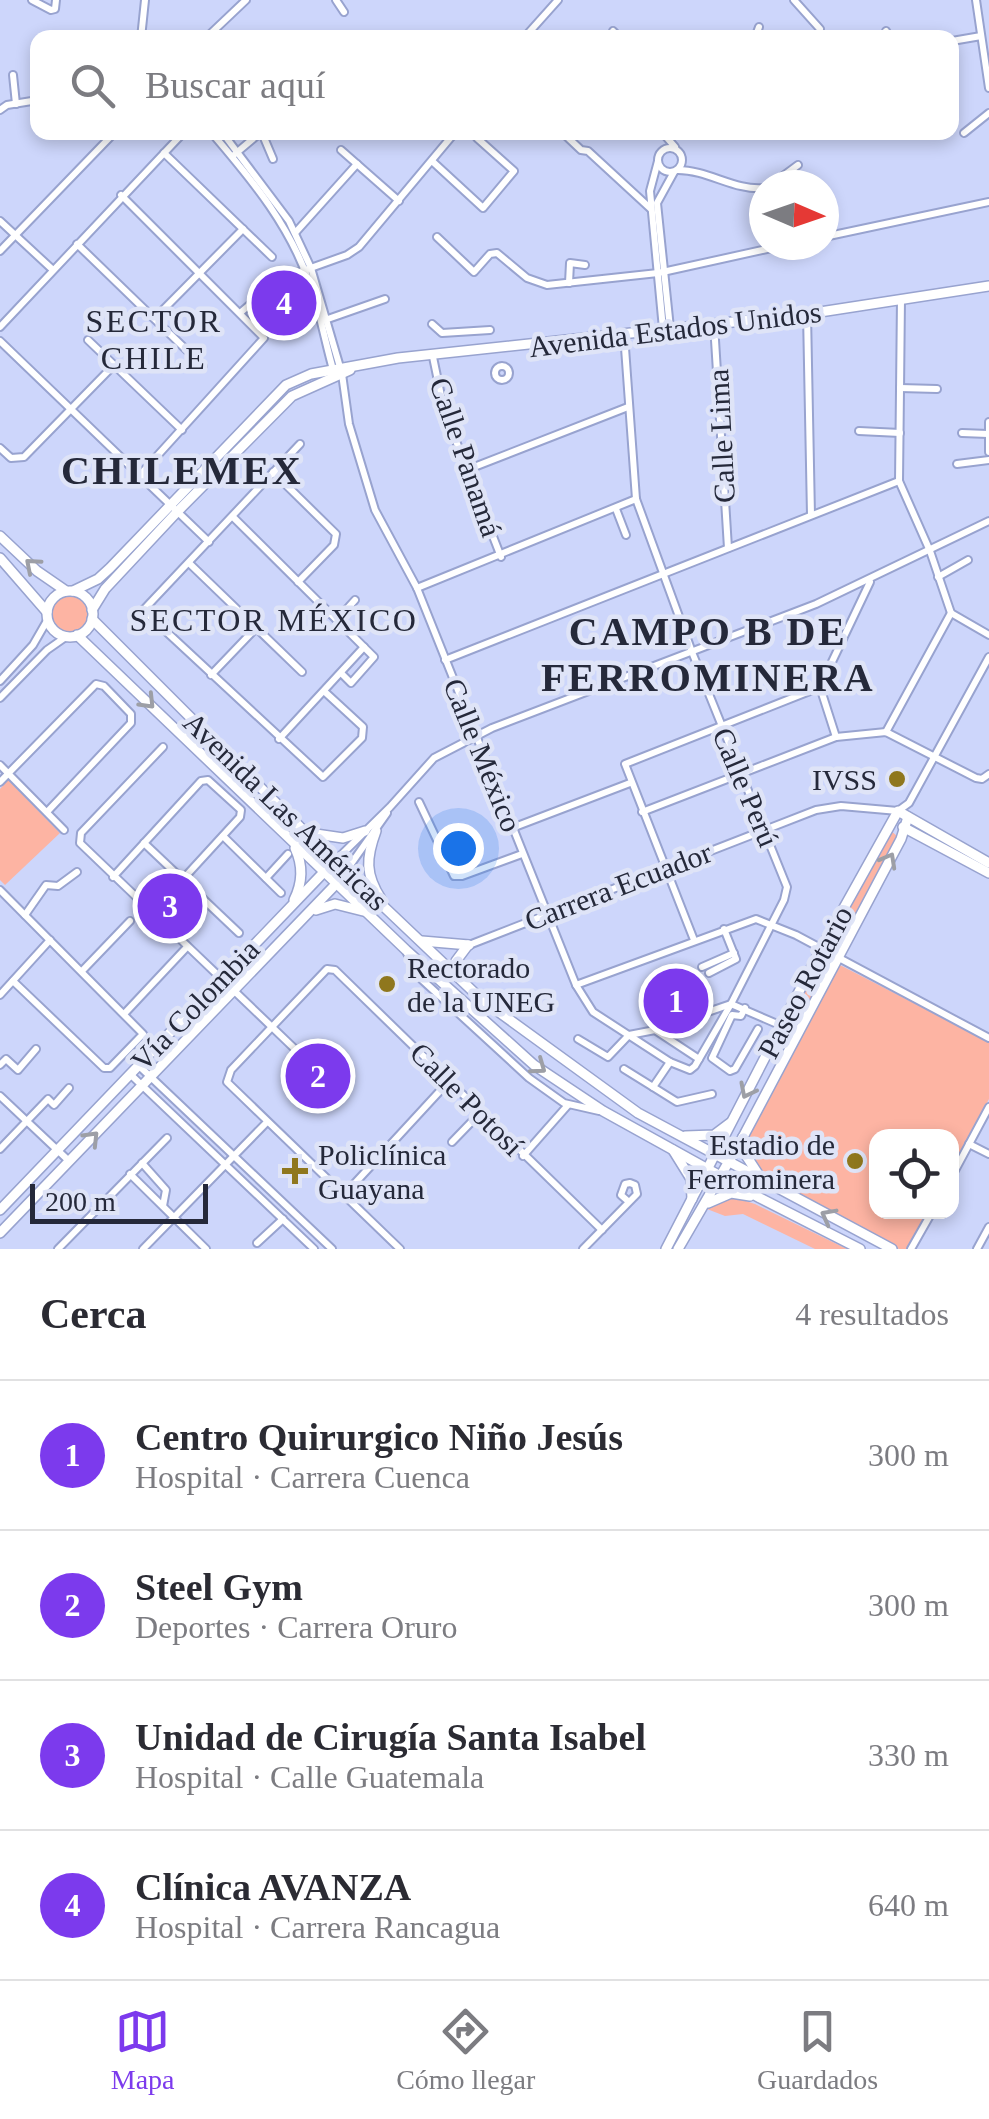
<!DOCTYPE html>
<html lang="es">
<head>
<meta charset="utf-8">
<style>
	:root { --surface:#fff; --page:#f7f7f7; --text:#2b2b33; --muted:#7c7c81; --line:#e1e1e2; --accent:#7c3aed }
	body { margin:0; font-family:"Times New Roman",serif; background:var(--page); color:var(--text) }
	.controls { position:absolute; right:30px; bottom:30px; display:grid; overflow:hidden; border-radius:20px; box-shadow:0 5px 15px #0003 }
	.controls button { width:90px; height:90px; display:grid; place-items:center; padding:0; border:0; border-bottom:2px solid var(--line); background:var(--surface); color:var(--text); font:50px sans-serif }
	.compass { position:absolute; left:749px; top:170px; width:90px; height:90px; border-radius:50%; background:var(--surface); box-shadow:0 5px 15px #0003; rotate:92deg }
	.scale { position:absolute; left:30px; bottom:25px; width:178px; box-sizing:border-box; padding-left:10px; border:5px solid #25293a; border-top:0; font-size:28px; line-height:35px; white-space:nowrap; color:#25293a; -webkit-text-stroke:8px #dfe4f7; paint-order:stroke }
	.you { position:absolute; left:458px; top:848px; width:35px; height:35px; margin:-25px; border:8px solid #fff; border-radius:50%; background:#1a73e8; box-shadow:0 0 0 15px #1a73e833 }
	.badge { display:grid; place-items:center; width:65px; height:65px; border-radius:50%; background:var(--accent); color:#fff; font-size:32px; font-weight:700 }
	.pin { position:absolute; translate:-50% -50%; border:5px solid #fff; box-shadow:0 2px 10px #0006 }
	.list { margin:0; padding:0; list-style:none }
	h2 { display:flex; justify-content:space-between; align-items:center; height:130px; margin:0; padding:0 40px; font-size:42px }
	h2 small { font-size:32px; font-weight:400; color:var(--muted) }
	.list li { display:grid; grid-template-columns:65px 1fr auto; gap:30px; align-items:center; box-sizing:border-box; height:150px; padding:0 40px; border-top:2px solid var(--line) }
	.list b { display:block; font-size:38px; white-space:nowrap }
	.list p { margin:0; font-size:32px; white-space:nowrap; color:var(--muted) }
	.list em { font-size:32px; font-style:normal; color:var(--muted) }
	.icon { flex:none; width:55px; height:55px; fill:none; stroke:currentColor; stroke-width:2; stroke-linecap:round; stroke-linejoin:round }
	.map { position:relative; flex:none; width:989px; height:1249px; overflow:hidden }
	.search { position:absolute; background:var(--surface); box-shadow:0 5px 15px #0003; left:30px; right:30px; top:30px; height:110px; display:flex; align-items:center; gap:25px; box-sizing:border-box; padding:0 35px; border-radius:20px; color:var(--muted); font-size:38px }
	.sheet { height:730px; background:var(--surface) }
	nav { display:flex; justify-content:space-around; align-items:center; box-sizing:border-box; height:140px; border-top:2px solid var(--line); background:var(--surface); font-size:28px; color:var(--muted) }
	nav a { display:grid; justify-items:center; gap:5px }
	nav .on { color:var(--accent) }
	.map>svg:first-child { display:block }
	.green { fill:#fdb4a3 }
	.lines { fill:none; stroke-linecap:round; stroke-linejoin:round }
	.street-casing { stroke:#98a3cf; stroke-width:10 }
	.secondary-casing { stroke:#98a3cf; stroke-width:12 }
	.street { stroke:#fff; stroke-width:6 }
	.secondary { stroke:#fff; stroke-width:9 }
	.oneway { stroke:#9d9fa6 }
	.poi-dot { fill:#8f771d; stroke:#dfe4f7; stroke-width:4 }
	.labels { text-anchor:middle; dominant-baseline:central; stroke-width:9; stroke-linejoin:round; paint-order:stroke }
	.street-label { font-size:30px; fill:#25293a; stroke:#dfe4f7 }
	.poi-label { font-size:30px; fill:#25293a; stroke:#dfe4f7; text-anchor:end }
	.neighbourhood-label { font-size:32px; letter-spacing:2.5px; fill:#25293a; stroke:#dfe4f7 }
	.district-label { font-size:40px; font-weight:bold; letter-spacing:2.5px; fill:#25293a; stroke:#dfe4f7 }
</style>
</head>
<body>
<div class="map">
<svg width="989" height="1249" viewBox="0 0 989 1249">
	<rect width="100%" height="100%" fill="#cdd6fb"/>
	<g class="green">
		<circle cx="71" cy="613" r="19"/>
		<polygon points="8,780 60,833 5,885 0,880 0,789"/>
		<polygon points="890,830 897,836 834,953 825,949"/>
		<polygon points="819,959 830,964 796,1028 786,1022"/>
		<polygon points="838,964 989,1042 989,1099 952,1168 952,1136 876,1136 876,1212 927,1212 906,1249 899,1249 767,1179 750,1155 747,1137"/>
		<polygon points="730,1196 755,1204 847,1249 815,1249 743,1214 725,1216 707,1209 715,1201"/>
	</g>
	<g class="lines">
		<g class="street-casing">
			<g id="street">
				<polyline points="32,0 51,10 55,9 56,0"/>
				<polyline points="336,0 344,12"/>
				<polyline points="794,0 820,29"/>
				<polyline points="976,0 989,88"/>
				<polyline points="613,31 620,38"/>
				<polyline points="886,31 890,38"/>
				<polyline points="141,38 145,0"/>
				<polyline points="206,38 246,0"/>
				<polyline points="524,38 558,0"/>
				<polyline points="755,38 759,27"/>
				<polyline points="952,41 981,36"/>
				<polyline points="13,75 16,104"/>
				<polyline points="0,110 7,105 38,100"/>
				<path d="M211,132C253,181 292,228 312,290C321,317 326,346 334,373"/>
				<polyline points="222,132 289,221 311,268 342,374 349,424 375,510 417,588 576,985 593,1012 670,1062 690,1070 695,1066 731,1004 784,900 787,887 692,652 636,499 624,334"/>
				<polyline points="562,132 581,150 588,151 651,209"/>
				<polyline points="662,132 675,147"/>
				<polyline points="262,133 273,159"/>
				<polyline points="964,133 989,113"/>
				<circle cx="670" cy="160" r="12"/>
				<polyline points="341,150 399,201"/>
				<polyline points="164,153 272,257"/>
				<polyline points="235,154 261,132"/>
				<polyline points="432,161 483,208 514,171 477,138"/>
				<polyline points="658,161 650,191 663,329"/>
				<path d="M678,170C708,170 735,191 764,188"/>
				<polyline points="771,185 798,165"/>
				<polyline points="121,195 264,338 139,476"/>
				<polyline points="0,221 53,270"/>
				<polyline points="295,233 357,164"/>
				<polyline points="437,237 474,272 490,254 497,253 527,278 547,285 658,273 785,245"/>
				<polyline points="824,237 989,202"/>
				<polyline points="77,244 203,366"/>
				<polyline points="0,251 115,132"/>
				<polyline points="569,283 570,263 585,265"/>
				<polyline points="901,299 899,481 930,551 951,613 989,635"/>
				<polyline points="240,313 280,279 347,255 359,247 452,136"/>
				<polyline points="807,314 811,515"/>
				<polyline points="155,318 243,229"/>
				<polyline points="325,320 385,299"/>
				<polyline points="432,324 442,333 490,330"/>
				<polyline points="714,324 728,548"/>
				<polyline points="0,327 184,132"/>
				<polyline points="670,328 657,203 674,172"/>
				<polyline points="88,340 182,430"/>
				<polyline points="0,341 209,542"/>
				<polyline points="433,357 444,410 501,557"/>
				<circle cx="502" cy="373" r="7"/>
				<polyline points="900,388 937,389"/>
				<polyline points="989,422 989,452"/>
				<polyline points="859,431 900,433"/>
				<polyline points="962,433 988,434"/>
				<polyline points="0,448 11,458 24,457 114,365"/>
				<polyline points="957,464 989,460"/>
				<polyline points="469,469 628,407"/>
				<polyline points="273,472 336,534 334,545 298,582"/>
				<polyline points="616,509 626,535"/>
				<polyline points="233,517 374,657 351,683 341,673"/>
				<polyline points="189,563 302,672"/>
				<polyline points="938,577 968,560"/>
				<polyline points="417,588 636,499"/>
				<polyline points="143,610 323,777 362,738 363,727 325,692"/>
				<polyline points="134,620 300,444"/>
				<polyline points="337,620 355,600"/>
				<polyline points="445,660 899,481"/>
				<polyline points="211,675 255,629"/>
				<polyline points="0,681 33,645 48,619"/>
				<polyline points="0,698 47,650 67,636"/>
				<polyline points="886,732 951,613"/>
				<polyline points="836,737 820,687 870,582"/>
				<polyline points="279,739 364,647"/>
				<polyline points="163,747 81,833 80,843 298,1052"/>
				<polyline points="0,765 64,830"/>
				<polyline points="0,782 96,684 104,686 131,714 131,723 47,812"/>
				<polyline points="419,802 454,876 462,876 522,854"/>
				<polyline points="642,812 836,737 886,732 976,778 982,779 989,774"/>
				<polyline points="512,828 630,783"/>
				<polyline points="223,836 281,893"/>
				<polyline points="144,843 239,933"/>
				<polyline points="335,861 390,807 434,758 492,728 816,604 989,521"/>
				<polyline points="346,871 387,813"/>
				<polyline points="113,877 201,781 208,780 241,810 240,817 151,914"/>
				<polyline points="266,878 288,854"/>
				<polyline points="0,890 143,1034 110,1068 104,1068 13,981"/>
				<polyline points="25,915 46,885 58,886 77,872"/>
				<polyline points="694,940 625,764 820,687"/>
				<polyline points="469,945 816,810 841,806 898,811 909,803 989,657"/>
				<polyline points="406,951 418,976 529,1078 564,1103 599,1111"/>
				<polyline points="702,967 734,953"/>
				<polyline points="82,971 130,921"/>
				<polyline points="709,973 736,959 724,929"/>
				<polyline points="576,985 756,919 796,935 989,1038"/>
				<polyline points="0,995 50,940"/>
				<polyline points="745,1008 741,1016 732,1015 712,1058 730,1071 735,1069 758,1029"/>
				<polyline points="125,1013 186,948"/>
				<polyline points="655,1030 699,1059"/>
				<polyline points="578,1039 608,1057 629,1035 655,1030 731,1004 798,1033"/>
				<polyline points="670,1062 653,1087 677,1102 712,1094"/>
				<polyline points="137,1064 332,1249"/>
				<polyline points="0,1065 6,1059 18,1070 36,1049"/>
				<polyline points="624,1069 653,1087"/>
				<polyline points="130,1074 314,1249"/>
				<polyline points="0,1096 69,1161"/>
				<polyline points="452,1142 481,1112"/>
				<polyline points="969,1144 989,1154"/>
				<polyline points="0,1149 48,1099 54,1105 69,1088"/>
				<polyline points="523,1156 568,1105"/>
				<polyline points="142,1163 166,1190 163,1206"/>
				<polyline points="130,1174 206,1249"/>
				<polyline points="952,1176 989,1107"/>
				<polyline points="344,1195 450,1080"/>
				<polyline points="257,1243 283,1219"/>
				<polyline points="58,1249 167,1138"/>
				<polyline points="143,1249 267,1122"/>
				<polyline points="400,1249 227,1082 231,1070 327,969 335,970 602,1230"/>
				<polyline points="583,1249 637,1194 635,1185 630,1183 625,1184 621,1195 629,1202"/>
				<polyline points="911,1249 932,1212"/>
				<polyline points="977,1249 989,1227"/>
			</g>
		</g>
		<g class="secondary-casing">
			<g id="secondary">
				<polyline points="0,536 37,571 66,591"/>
				<polyline points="0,558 47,612"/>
				<polyline points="73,591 98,579 110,568 286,385 311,374 398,358 807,314 989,286"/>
				<circle cx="70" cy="614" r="23"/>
				<polyline points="92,610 105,589 177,512 292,396 350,370"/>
				<polyline points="92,619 300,827 481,999 638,1113 892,1249"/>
				<polyline points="77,635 406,950 534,1065 603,1111 760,1198 860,1249"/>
				<polyline points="903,827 989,873"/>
				<path d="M376,831C366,858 365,874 381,899"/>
				<polyline points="309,833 343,838 365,831"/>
				<path d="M294,900C303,882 303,865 295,848"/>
				<polyline points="316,910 335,904 363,911"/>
				<polyline points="422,941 469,945"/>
				<polyline points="461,979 456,961 468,945"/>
				<polyline points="685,1136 714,1135 730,1123"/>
				<polyline points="743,1137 747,1157 760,1177"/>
				<polyline points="673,1150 691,1179 692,1199"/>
				<polyline points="708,1203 731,1193 750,1196"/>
				<polyline points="0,1210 326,870"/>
				<polyline points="0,1233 338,882"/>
				<polyline points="666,1249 821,949 898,811 989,863"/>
				<polyline points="678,1249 743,1137 901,839 908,817"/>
			</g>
		</g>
		<use href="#street" class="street"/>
		<use href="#secondary" class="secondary"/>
	</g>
	<defs><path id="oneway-chevron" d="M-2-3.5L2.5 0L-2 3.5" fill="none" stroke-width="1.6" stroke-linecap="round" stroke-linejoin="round" transform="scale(2.5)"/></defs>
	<g class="oneway">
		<use href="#oneway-chevron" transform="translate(32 565) rotate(-139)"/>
		<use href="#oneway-chevron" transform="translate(148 702) rotate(46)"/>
		<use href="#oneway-chevron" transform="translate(889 860) rotate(-61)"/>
		<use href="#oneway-chevron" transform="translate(539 1067) rotate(36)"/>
		<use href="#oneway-chevron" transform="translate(747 1091) rotate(117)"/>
		<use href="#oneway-chevron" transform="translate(92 1138) rotate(-46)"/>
		<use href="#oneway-chevron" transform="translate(828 1216) rotate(-152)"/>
	</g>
	<g class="poi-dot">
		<circle cx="897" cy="779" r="10"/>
		<circle cx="387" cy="984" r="10"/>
		<circle cx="855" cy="1161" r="10"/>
		<path d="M290 1156h10v10h10v10h-10v10h-10v-10h-10v-10h10z"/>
	</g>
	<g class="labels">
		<g class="street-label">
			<text transform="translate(675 329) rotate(-7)">Avenida Estados Unidos</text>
			<text transform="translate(721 436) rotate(-93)">Calle Lima</text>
			<text transform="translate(466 457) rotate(71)">Calle Panamá</text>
			<text transform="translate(483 755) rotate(68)">Calle México</text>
			<text transform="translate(746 787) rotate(67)">Calle Perú</text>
			<text transform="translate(286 811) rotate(44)">Avenida Las Américas</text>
			<text transform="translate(618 886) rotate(-21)">Carrera Ecuador</text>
			<text transform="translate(805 982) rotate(-62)">Paseo Rotario</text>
			<text transform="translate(195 1005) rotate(-46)">Vía Colombia</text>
			<text transform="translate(467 1099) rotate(45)">Calle Potosí</text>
		</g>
		<g class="poi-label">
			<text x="877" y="779">IVSS</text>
			<text x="407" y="967" text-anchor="start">Rectorado<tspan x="407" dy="34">de la UNEG</tspan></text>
			<text x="835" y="1144">Estadio de<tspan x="835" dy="34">Ferrominera</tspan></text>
			<text x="318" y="1154" text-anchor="start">Policlínica<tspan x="318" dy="34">Guayana</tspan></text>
		</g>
		<g class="neighbourhood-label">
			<text x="154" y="321">SECTOR<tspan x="154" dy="37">CHILE</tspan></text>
			<text x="274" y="620">SECTOR MÉXICO</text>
		</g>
		<g class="district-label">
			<text x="182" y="470">CHILEMEX</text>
			<text x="708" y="631">CAMPO B DE<tspan x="708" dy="46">FERROMINERA</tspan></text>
		</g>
	</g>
</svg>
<div class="controls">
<button><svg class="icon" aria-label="locate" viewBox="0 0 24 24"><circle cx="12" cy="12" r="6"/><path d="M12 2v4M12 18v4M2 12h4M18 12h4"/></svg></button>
</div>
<svg class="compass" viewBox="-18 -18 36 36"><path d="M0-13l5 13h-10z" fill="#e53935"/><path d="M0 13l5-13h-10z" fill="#7c7c81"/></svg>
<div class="scale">200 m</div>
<div class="you"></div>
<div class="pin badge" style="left:676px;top:1001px">1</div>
<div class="pin badge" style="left:318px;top:1076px">2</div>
<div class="pin badge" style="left:170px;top:906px">3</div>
<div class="pin badge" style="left:284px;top:303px">4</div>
<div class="search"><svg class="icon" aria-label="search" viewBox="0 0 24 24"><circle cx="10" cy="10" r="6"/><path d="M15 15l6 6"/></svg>Buscar aquí</div>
</div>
<section class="sheet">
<h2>Cerca<small>4 resultados</small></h2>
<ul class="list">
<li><span class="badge">1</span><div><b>Centro Quirurgico Niño Jesús</b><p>Hospital · Carrera Cuenca</p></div><em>300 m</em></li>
<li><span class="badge">2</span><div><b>Steel Gym</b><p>Deportes · Carrera Oruro</p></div><em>300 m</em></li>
<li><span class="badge">3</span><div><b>Unidad de Cirugía Santa Isabel</b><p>Hospital · Calle Guatemala</p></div><em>330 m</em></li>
<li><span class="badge">4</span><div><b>Clínica AVANZA</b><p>Hospital · Carrera Rancagua</p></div><em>640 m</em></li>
</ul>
</section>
<nav>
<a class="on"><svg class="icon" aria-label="map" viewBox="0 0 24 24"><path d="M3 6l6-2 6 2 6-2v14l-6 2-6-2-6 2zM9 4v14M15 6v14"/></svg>Mapa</a>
<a><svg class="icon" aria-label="directions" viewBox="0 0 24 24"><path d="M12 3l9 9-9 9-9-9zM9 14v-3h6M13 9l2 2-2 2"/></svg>Cómo llegar</a>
<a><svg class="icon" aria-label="saved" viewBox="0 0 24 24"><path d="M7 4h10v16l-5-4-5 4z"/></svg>Guardados</a>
</nav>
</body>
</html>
